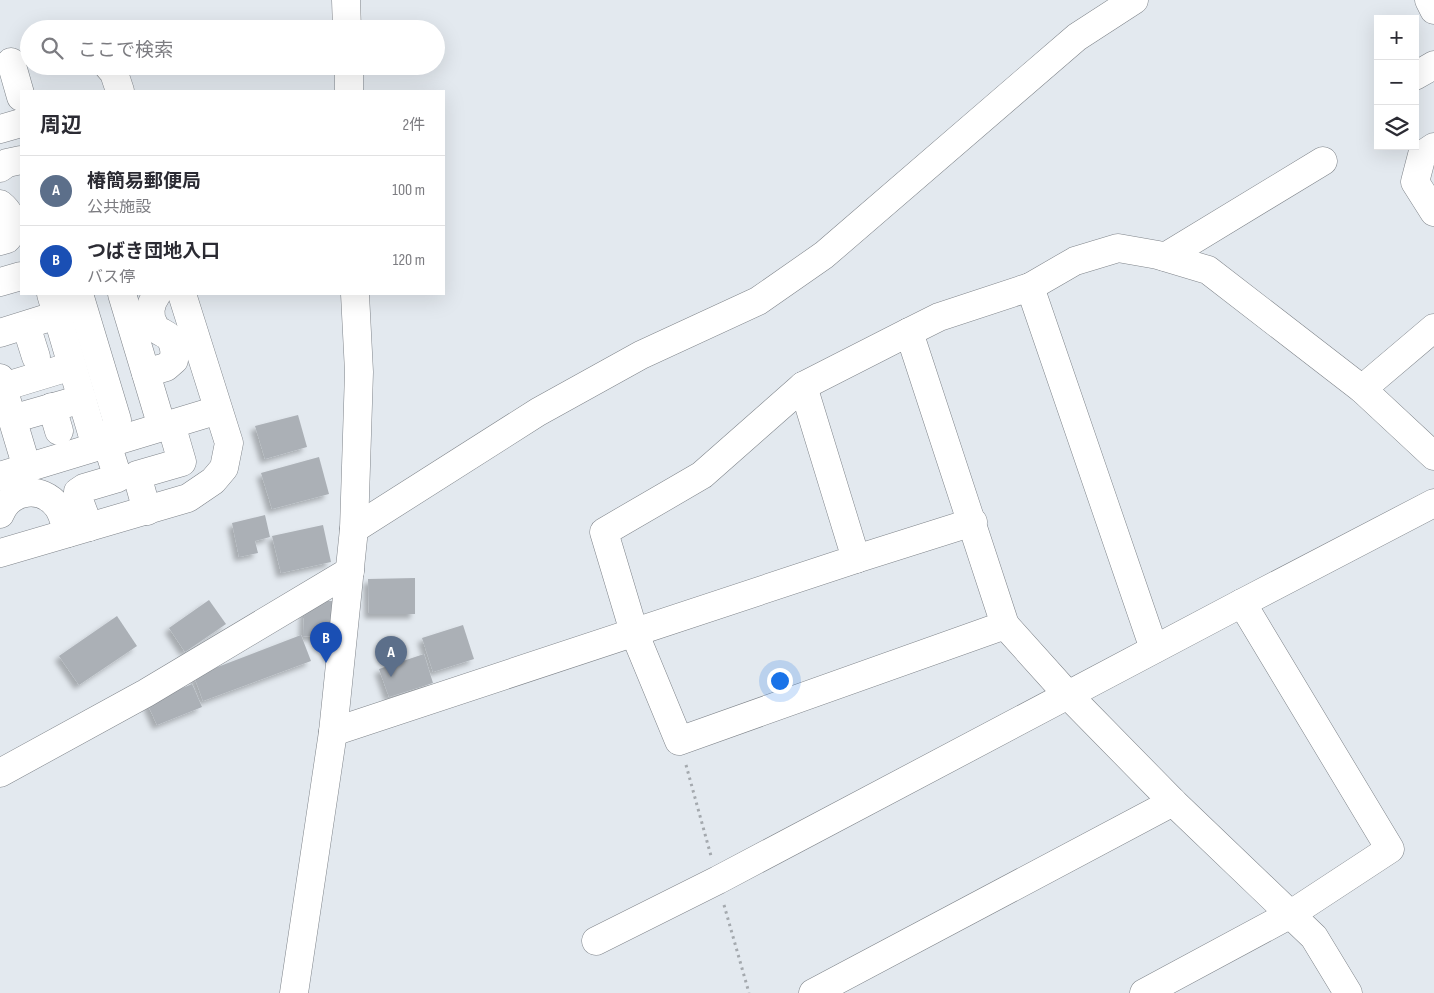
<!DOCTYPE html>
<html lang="ja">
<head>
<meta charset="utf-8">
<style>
	:root { --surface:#fff; --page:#f2f2f3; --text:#2b2b33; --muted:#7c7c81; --line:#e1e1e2; --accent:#2563eb }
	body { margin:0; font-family:"Sofia Sans Condensed","Noto Sans JP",sans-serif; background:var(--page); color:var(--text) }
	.controls { position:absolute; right:15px; top:15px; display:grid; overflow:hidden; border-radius:0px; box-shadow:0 5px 20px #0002 }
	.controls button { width:45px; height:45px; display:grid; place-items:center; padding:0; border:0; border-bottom:1px solid var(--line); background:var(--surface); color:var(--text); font:25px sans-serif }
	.you { position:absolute; left:779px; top:680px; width:18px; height:18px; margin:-12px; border:4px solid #fff; border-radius:50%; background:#1a73e8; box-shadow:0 0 0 8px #1a73e833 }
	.badge { display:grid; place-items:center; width:32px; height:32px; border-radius:50%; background:var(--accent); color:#fff; font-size:16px; font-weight:700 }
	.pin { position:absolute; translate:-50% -41px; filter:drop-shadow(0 1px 2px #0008) }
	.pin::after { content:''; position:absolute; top:26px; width:18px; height:15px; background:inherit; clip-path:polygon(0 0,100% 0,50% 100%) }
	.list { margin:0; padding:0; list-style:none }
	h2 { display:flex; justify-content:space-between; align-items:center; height:65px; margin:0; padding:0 20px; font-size:21px }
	h2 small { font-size:16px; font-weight:400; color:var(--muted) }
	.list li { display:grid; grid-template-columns:32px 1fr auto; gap:15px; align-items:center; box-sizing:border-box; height:70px; padding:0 20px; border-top:1px solid var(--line) }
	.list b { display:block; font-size:19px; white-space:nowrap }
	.list p { margin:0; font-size:16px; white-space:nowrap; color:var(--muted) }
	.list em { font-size:16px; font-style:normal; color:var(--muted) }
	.icon { flex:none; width:28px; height:28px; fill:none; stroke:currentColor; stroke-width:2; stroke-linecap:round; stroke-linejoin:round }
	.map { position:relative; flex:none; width:1434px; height:993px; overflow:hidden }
	.search { position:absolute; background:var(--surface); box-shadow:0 5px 20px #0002; left:20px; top:20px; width:425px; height:55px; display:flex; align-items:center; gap:12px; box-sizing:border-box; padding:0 18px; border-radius:28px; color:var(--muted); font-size:19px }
	.panel { position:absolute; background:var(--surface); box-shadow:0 5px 20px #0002; left:20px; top:90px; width:425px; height:205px; border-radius:0px }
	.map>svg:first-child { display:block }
	.building { fill:#abb0b6; filter:url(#shadow) }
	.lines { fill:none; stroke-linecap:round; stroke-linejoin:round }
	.minor-casing { stroke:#7f848a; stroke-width:29 }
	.path { stroke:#a4a9ae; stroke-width:3; stroke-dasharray:2.5 4; stroke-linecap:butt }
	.minor { stroke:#fff; stroke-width:28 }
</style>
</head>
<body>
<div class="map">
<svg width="1434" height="993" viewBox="0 0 1434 993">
	<defs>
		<filter id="shadow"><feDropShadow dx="-4.5" dy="4.5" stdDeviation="2.5" flood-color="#0004"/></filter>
	</defs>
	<rect width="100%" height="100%" fill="#e3e9ef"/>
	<g class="building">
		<polygon points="298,415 307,447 265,459 255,426"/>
		<polygon points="319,457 329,494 272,509 261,473"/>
		<polygon points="265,515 270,537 255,541 258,553 239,557 232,523"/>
		<polygon points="323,525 331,562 281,573 272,536"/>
		<polygon points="415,578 415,614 369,614 368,579"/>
		<polygon points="209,600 226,624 185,652 169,628"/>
		<polygon points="305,600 332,601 331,637 303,636"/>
		<polygon points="117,616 137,646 79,685 59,656"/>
		<polygon points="463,625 474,659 433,672 422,638"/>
		<polygon points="301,635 311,661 203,701 194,676"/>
		<polygon points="424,654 433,683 389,697 379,669"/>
		<polygon points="192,684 202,707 157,725 147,703"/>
	</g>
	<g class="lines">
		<g class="minor-casing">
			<g id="minor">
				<polyline points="346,0 347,29"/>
				<polyline points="1429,0 1434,10"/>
				<polyline points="11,62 21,97"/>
				<polyline points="108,66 114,73 120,91"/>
				<polyline points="349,66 349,91"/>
				<polyline points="1415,76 1434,65"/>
				<polyline points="0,129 21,123"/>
				<polyline points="1434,147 1422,155 1415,182 1434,212"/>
				<polyline points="0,168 7,163 21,160"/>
				<path d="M0,204C10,212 12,219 13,231L7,239L0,241"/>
				<polyline points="1165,257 1323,161"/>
				<polyline points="0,282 21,276"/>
				<polyline points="1030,287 1075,261 1118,248 1158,255 1208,270 1362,389 1434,456"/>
				<polyline points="51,294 96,447"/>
				<polyline points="79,294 117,420 115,432 107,444 118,478 84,488 78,492 79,500 89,527"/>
				<polyline points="122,294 162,427"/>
				<polygon points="909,332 1005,625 679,741 634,632 604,532 702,475 803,386"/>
				<polyline points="909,332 939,317 1030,287 1154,649"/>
				<polyline points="0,333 57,315"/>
				<polyline points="30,338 36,357"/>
				<path d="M146,373L166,367L174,360C175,352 174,343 169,337C165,333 159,332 156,328C147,317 150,304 157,294"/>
				<polyline points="0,378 27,468"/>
				<polyline points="3,387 72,366"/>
				<polyline points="1362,389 1434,328"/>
				<polyline points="52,407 59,431"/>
				<polyline points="12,419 82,399"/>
				<polyline points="0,476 218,410"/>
				<polyline points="147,511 137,475 182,462 171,424"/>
				<path d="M0,514C10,489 42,485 58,507C63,514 65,525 68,533"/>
				<polyline points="354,529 538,412 641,355 758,301 824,255 1077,37 1134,0"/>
				<polyline points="0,553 188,498 213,481 224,468 229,443 182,294"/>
				<polyline points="856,559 973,522"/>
				<polyline points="1242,603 1434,503"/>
				<polyline points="1005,625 1068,695 1173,802 1314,937 1348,993"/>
				<polyline points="333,732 856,559 803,386"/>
				<polyline points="0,773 146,693 350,571"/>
				<polyline points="596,941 718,880 1242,603 1390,849 1291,914 1144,993"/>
				<polyline points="294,993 333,732 354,529 359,372 355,294"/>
				<polyline points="813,993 1173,802"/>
			</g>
		</g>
		<g class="path">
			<polyline points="686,765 711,856"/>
			<polyline points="724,905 749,993"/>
		</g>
		<use href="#minor" class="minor"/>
	</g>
</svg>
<div class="controls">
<button>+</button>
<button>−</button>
<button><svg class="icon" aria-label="layers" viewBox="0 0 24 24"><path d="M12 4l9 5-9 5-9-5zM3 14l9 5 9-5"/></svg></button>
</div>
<div class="you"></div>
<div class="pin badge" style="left:391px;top:677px;background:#5c6f8a">A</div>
<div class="pin badge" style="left:326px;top:663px;background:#1a4fb4">B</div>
<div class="search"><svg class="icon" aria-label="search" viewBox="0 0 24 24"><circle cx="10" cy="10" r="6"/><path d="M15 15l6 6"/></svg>ここで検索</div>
<section class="panel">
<h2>周辺<small>2件</small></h2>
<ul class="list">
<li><span class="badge" style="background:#5c6f8a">A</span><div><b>椿簡易郵便局</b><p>公共施設</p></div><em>100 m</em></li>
<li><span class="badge" style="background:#1a4fb4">B</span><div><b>つばき団地入口</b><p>バス停</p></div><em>120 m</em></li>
</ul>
</section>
</div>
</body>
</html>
